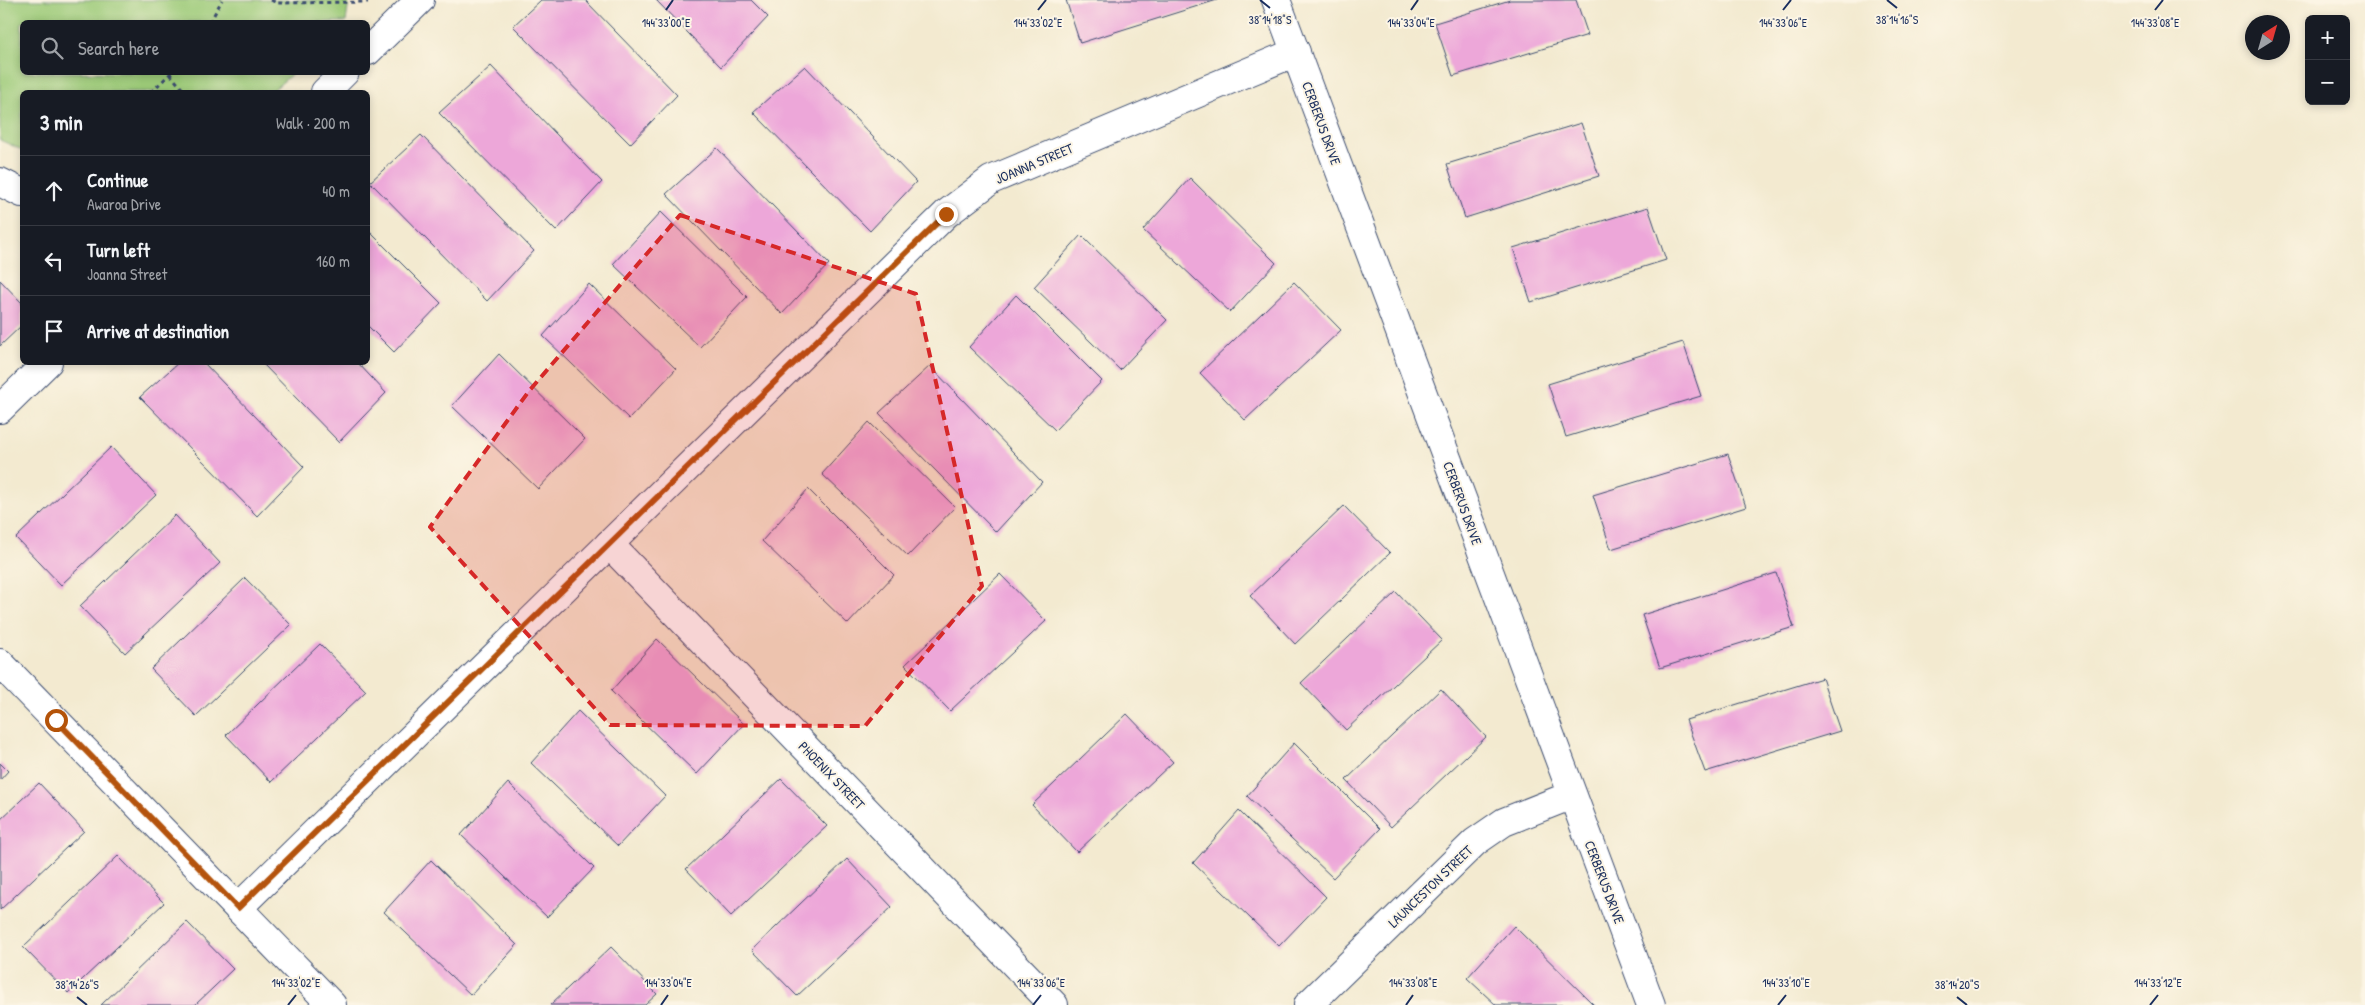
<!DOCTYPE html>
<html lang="en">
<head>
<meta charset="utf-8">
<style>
	:root { --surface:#171b24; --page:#20242c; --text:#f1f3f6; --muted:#9ea1a6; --line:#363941 }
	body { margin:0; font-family:"Patrick Hand",sans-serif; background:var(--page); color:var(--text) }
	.controls { position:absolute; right:15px; top:15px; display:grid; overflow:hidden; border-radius:8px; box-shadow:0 2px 8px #0003 }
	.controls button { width:45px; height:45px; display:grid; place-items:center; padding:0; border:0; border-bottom:1px solid var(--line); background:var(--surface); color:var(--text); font:25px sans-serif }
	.compass { position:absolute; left:2245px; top:15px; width:45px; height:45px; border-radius:50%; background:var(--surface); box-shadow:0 2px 8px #0003; rotate:37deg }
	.stop { position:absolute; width:15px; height:15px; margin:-11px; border:4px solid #b45309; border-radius:50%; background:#fff }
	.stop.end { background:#b45309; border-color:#fff; box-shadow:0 1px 5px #0008 }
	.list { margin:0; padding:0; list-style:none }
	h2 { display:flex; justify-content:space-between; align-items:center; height:65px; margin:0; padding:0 20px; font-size:21px }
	h2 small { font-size:16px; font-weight:400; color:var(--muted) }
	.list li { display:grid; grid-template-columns:32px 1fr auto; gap:15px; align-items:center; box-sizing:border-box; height:70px; padding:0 20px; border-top:1px solid var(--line) }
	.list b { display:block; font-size:19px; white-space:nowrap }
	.list p { margin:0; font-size:16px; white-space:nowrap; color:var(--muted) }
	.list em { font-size:16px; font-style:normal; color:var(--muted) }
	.icon { flex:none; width:28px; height:28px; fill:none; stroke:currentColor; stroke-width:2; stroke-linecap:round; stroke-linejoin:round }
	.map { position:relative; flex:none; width:2365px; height:1005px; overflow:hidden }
	.search { position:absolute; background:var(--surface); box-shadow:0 2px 8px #0003; left:20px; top:20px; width:350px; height:55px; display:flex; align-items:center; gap:12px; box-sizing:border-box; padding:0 18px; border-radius:8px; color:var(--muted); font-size:19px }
	.panel { position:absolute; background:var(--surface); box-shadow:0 2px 8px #0003; left:20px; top:90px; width:350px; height:275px; border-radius:8px }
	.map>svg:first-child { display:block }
	.green { fill:#9cca78; stroke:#5c7c6b }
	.building { fill:#eda7d9 }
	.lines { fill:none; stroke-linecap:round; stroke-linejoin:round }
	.minor-casing { stroke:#3b4b6f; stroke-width:30 }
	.tertiary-casing { stroke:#3b4b6f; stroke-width:30 }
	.path { stroke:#3b4b6f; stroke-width:3; stroke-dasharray:4 4; stroke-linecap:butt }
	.minor { stroke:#fff; stroke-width:28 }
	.tertiary { stroke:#fff; stroke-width:28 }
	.route { stroke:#b45309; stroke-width:6 }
	.marked { fill:#d62828; fill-opacity:0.2; stroke:#d62828; stroke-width:4; stroke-dasharray:10 6; stroke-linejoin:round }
	.ticks { fill:none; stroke:#1b2f5e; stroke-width:2 }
	.labels { text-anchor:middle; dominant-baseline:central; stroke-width:4; stroke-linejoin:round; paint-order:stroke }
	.street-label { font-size:14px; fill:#1b2f5e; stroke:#fcf5e5 }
	.ticks-label { font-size:12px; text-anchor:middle; fill:#1b2f5e; stroke:#fcf5e5; stroke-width:4; stroke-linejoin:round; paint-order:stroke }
</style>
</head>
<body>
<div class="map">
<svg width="2365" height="1005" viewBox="0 0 2365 1005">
	<rect width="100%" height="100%" fill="#fcf5e5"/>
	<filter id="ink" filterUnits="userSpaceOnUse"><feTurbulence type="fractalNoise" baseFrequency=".02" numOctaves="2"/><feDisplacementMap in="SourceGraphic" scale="10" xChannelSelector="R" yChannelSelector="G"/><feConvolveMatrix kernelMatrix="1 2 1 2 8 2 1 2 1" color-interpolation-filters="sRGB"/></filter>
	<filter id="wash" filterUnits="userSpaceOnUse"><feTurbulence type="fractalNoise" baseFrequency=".0096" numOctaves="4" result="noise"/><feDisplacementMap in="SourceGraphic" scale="20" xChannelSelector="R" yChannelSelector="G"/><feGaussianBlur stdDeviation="1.12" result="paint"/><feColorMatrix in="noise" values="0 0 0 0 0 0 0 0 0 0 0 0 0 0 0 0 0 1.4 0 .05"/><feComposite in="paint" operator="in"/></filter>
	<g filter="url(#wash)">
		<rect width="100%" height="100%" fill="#f3ead0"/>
		<polygon class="green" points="0,0 349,0 346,22 22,22 22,72 293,73 271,92 22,92 22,150 0,140"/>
		<g id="blocks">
			<g class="building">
				<polygon points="541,0 585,0 677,95 630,144 513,26"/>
				<polygon points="656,0 751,0 768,17 721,67"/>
				<polygon points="1066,0 1217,0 1080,43"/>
				<polygon points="1510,0 1576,0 1588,35 1453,76 1435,23"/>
				<polygon points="491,66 602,182 556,231 439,113"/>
				<polygon points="805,66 916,182 870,231 753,112"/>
				<polygon points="1581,123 1599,176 1465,218 1447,164"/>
				<polygon points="421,135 534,251 487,301 370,182"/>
				<polygon points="717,148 829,264 782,314 666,194"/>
				<polygon points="1190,178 1276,263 1230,312 1143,230"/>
				<polygon points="1648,207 1666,260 1531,302 1513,248"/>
				<polygon points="661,212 747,297 700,347 613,264"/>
				<polygon points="368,230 441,303 394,352 368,326"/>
				<polygon points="1081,235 1167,320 1120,370 1034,287"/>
				<polygon points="0,280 22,303 22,325 0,346"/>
				<polygon points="1294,282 1341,330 1245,420 1200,373"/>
				<polygon points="589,284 676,369 629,419 543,336"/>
				<polygon points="1016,295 1102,381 1055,430 969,347"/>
				<polygon points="1683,342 1701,396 1566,437 1548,384"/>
				<polygon points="499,354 585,439 538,489 452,406"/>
				<polygon points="179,362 203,362 304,467 257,516 140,397"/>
				<polygon points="261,362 357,362 386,393 339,442"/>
				<polygon points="930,366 1042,482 996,532 879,413"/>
				<polygon points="869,422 955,507 908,556 822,474"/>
				<polygon points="111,447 156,495 61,585 16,538"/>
				<polygon points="1728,454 1746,507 1611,549 1593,495"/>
				<polygon points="808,489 894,575 848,624 762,541"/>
				<polygon points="1344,506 1390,553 1295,644 1250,596"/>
				<polygon points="175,515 220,563 125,653 80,606"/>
				<polygon points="1776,573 1794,627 1660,668 1642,615"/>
				<polygon points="1000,574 1046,621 950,711 905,665"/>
				<polygon points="245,578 291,625 196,716 151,669"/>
				<polygon points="1396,592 1442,640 1346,730 1301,683"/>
				<polygon points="657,639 744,724 697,774 611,691"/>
				<polygon points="320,644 366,691 271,782 226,735"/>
				<polygon points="1822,678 1840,731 1705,772 1686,720"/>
				<polygon points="1441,689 1486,737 1391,827 1346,780"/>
				<polygon points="578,711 665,796 618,846 531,763"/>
				<polygon points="1127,714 1173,762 1077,852 1032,805"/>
				<polygon points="1294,743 1380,829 1333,878 1247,796"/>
				<polygon points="0,763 8,771 0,780"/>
				<polygon points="781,779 827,826 731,916 686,869"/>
				<polygon points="39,783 84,831 0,910 0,820"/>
				<polygon points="508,783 594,868 547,917 461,835"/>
				<polygon points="1239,811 1326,897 1279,946 1193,863"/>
				<polygon points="118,856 164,903 68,993 23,947"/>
				<polygon points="847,859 892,907 797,996 752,950"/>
				<polygon points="431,860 517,945 471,995 384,912"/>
				<polygon points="187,922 233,969 195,1005 101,1005"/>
				<polygon points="1514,926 1594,1005 1496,1005 1467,978"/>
				<polygon points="611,947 657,994 645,1005 550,1005"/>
			</g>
		</g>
	</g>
	<g filter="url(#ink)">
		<use href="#blocks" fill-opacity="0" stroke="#3b4b6f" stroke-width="1"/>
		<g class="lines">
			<g class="minor-casing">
				<g id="minor">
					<polyline points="368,51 420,0"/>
					<polyline points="325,92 345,72"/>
					<polyline points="0,182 22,193"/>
					<polyline points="0,409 48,362"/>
					<polyline points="609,544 1054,1005"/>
					<polyline points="0,663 332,1005"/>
					<polyline points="238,908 946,214 991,180 1296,52"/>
					<polyline points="1308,1005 1475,842 1504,822 1572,795"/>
				</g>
			</g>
			<g class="tertiary-casing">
				<polyline id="tertiary" points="1276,0 1651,1005"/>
			</g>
			<g class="path">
				<polyline points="271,0 277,3 368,2"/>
				<polyline points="210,22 222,0"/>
				<polyline points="170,74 185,92"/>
				<polyline points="151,92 172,72"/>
			</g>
			<use href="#minor" class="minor"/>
			<use href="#tertiary" class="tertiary"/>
		</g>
	</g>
	<g class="lines" filter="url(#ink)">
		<polyline class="route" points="56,720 238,908 946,214"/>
	</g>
	<path class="marked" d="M680,215L916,294L982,586L865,726L610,725L430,527L529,391Z"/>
	<path class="ticks" d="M1260,0L1270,8M1887,0L1897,8M666,10L673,0M1038,10L1046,0M1411,10L1418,0M1783,10L1791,0M2155,10L2163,0M77,997L87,1005M1957,997L1967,1005M288,1005L296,995M661,1005L668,995M1033,1005L1041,995M1406,1005L1413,995M1778,1005L1786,995M2150,1005L2158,995"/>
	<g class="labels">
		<g class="street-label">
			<text transform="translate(1322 123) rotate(70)">CERBERUS DRIVE</text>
			<text transform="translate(1034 163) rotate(-23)">JOANNA STREET</text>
			<text transform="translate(1463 503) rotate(70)">CERBERUS DRIVE</text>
			<text transform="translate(832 775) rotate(46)">PHOENIX STREET</text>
			<text transform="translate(1605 882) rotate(69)">CERBERUS DRIVE</text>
			<text transform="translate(1430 886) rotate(-44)">LAUNCESTON STREET</text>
		</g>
	</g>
	<g class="ticks-label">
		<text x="1897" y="24">38°14'16"S</text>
		<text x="1270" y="24">38°14'18"S</text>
		<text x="666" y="27">144°33'00"E</text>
		<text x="1038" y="27">144°33'02"E</text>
		<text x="1411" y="27">144°33'04"E</text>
		<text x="1783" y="27">144°33'06"E</text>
		<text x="2155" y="27">144°33'08"E</text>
		<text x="296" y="987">144°33'02"E</text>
		<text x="668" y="987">144°33'04"E</text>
		<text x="1041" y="987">144°33'06"E</text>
		<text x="1413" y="987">144°33'08"E</text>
		<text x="1786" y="987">144°33'10"E</text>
		<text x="2158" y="987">144°33'12"E</text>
		<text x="77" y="989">38°14'26"S</text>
		<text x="1957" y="989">38°14'20"S</text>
	</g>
</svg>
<div class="controls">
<button>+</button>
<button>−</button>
</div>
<svg class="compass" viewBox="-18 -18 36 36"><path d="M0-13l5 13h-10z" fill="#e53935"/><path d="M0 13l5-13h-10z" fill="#9ea1a6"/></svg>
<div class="stop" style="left:56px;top:720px"></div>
<div class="stop end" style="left:946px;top:214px"></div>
<div class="search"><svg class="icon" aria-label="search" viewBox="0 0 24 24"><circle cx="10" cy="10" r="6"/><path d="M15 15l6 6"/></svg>Search here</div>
<section class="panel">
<h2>3 min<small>Walk · 200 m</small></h2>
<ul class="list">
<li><svg class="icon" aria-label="ahead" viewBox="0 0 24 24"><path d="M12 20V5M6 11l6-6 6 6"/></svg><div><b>Continue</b><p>Awaroa Drive</p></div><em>40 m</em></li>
<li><svg class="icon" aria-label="left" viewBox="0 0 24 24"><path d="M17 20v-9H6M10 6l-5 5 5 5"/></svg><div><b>Turn left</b><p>Joanna Street</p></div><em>160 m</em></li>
<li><svg class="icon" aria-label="arrive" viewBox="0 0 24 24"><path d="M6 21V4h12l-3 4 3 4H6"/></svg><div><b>Arrive at destination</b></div></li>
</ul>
</section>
</div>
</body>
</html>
